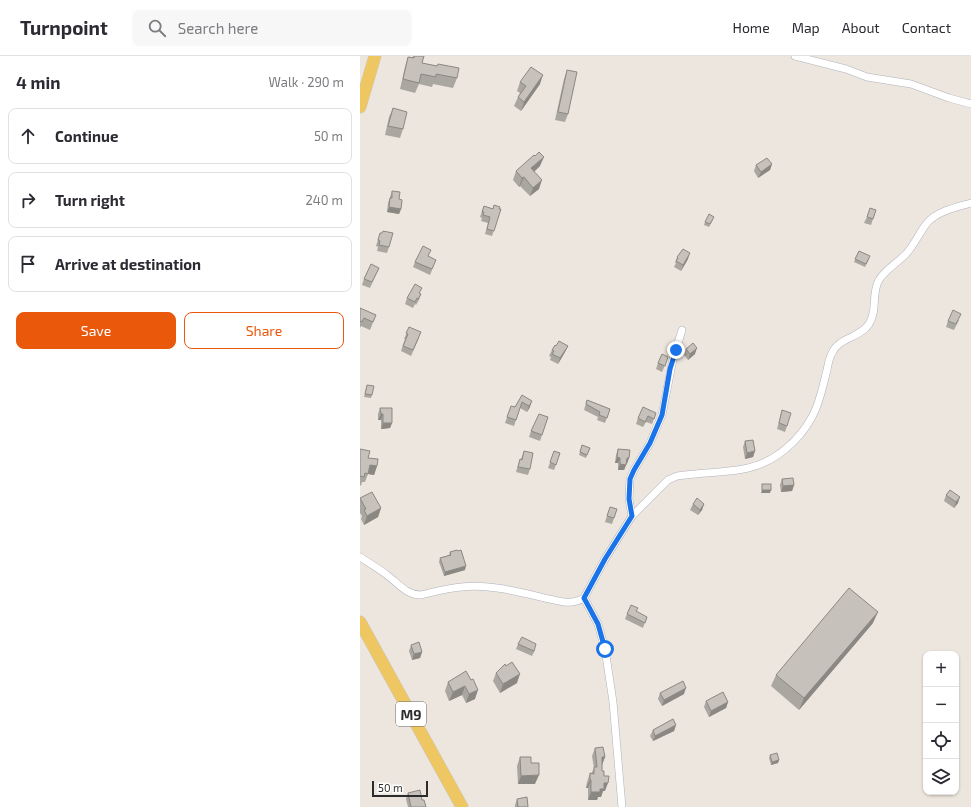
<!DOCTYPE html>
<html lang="en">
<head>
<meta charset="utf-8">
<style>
	:root { --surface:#fff; --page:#f7f7f7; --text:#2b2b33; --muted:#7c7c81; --line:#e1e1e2; --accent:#ea580c }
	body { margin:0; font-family:"Exo 2",sans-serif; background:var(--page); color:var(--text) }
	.controls { position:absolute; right:12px; bottom:12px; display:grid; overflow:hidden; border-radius:8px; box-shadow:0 1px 3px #0004 }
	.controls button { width:36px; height:36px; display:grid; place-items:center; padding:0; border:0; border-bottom:1px solid var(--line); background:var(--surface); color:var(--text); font:20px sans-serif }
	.scale { position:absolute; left:12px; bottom:10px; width:56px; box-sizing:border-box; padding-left:4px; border:2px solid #2c2c2c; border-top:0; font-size:11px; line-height:14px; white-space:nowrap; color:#2c2c2c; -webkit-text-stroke:3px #fff; paint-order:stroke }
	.stop { position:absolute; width:12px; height:12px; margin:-9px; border:3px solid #1a73e8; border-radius:50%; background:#fff }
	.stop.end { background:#1a73e8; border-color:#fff; box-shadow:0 1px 4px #0008 }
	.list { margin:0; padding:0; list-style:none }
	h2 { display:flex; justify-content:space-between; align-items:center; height:52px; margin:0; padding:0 16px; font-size:17px }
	h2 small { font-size:13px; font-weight:400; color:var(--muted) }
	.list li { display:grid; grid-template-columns:26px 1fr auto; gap:12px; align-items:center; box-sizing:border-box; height:56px; margin:0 8px 8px; padding:0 8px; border:1px solid var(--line); border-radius:8px }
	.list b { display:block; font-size:15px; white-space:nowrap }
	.list em { font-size:13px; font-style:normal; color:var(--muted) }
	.actions { display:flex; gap:8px; padding:12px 16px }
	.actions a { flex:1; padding:9px 0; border:1px solid var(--accent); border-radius:8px; text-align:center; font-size:14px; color:var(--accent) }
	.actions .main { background:var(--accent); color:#fff }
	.icon { flex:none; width:22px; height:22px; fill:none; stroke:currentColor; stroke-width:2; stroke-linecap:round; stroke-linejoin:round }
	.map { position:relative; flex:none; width:611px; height:751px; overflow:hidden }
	header { display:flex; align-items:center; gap:24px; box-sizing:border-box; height:56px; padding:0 20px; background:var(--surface); border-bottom:1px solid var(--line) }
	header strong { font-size:19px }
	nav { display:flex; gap:22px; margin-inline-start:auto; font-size:14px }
	.search { width:280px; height:36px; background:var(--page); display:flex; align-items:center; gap:10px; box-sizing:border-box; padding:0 14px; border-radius:8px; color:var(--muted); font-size:15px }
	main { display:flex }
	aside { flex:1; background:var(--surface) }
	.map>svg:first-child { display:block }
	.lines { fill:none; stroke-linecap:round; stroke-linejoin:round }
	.minor-casing { stroke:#afb2bc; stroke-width:8 }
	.primary-casing { stroke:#c8c8c8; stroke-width:13 }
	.minor { stroke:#fff; stroke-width:7 }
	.primary { stroke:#efc762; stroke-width:12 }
	.wall { fill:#aaa6a0 }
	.shaded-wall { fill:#8b8782 }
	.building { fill:#c6c1ba; stroke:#8b8782 }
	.route { stroke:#1a73e8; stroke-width:5 }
	.labels { text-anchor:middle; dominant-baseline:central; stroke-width:3; stroke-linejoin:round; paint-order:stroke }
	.shield { fill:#fff; stroke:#6b6b6b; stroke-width:1 }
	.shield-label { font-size:14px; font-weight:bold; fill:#2c2c2c }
</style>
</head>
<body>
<header>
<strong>Turnpoint</strong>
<div class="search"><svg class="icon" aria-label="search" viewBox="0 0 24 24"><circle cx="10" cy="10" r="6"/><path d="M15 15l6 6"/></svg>Search here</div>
<nav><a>Home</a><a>Map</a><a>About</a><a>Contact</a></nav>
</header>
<main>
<aside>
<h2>4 min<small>Walk · 290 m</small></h2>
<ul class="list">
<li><svg class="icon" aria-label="ahead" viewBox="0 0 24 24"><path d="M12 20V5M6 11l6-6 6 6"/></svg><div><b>Continue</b></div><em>50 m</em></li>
<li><svg class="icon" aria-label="right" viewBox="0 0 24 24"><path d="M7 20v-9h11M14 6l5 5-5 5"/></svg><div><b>Turn right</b></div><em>240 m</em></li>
<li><svg class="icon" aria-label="arrive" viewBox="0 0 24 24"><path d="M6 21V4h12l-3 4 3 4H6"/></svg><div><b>Arrive at destination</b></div></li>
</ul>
<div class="actions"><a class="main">Save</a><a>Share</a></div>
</aside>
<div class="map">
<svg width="611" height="751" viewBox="0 0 611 751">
	<rect width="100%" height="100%" fill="#ede6de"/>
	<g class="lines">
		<g class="minor-casing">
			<g id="minor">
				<polyline points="435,0 486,13 507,21 551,28 589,42 611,48"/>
				<polyline points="272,460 269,443 270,423 274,414 290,387 302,359 313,303 322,274"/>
				<path d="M0,501C9,507 18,512 27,519C38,527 46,539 61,539C74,536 88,532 101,531C134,527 172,540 204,546C212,547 217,546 224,542L245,503L272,460L308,424L317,420L325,419C346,416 367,417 388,412C415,406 439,385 452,361C460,347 463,329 467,314C468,309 469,302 472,297C479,281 500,282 509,268C518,254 511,237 519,224C525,214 537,207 545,199C554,190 559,177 567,167C577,155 597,151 611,147"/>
				<polyline points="224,542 238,568 245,593 253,646 262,751"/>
			</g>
		</g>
		<g class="primary-casing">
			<g id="primary">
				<polyline points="0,51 15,0"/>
				<polyline points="0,566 102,751"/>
			</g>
		</g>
		<use href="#minor" class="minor"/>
		<use href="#primary" class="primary"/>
	</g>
	<g class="wall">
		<polygon points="53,0 64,0 62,7 97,22 93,32 73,28 72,31 59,28 55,37 40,33 45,11 48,1 53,1"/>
		<polygon points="207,14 208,58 205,66 195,64 204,23"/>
		<polygon points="160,26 180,28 161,55 154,50 158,41 160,37 157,35"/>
		<polygon points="33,52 43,73 40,82 25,79 29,61"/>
		<polygon points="412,108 410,114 398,122 394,115 396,109"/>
		<polygon points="180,110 174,116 179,133 170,140 160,130 159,131 153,124 156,115"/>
		<polygon points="32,135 39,143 41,153 39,158 27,156 28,147"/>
		<polygon points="124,150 133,153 141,153 132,180 125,178 128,167 121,165 122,162 120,161"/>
		<polygon points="516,154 511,169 504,167 507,161"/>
		<polygon points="353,164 349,171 344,169 345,166"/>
		<polygon points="20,177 29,191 27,197 17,195 18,191 16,190"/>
		<polygon points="499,195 509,203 505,211 494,206"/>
		<polygon points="69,200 74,209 70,219 53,211 55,206"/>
		<polygon points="317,201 328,203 321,215 314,211 316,207 315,207"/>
		<polygon points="19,212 10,232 2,229 4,223"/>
		<polygon points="60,238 61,238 59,244 56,249 55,248 53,252 45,248 47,242"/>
		<polygon points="0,252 16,259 10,274 1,270 0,272"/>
		<polygon points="599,264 594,274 586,271 588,265"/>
		<polygon points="49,271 59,282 51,300 41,295 45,283 44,283"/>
		<polygon points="196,290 208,290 205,296 198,308 190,304 191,301 189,300 192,294"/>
		<polygon points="326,293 335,298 328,304 324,299"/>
		<polygon points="298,307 306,307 302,316 296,313"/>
		<polygon points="7,329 12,339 11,342 4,341"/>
		<polygon points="162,339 170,351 167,356 160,352 154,370 145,367 151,350 155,351"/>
		<polygon points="227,344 250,353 245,367 237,364 238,361 224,354"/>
		<polygon points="20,352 32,367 30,372 21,373 21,364 18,364 18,358"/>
		<polygon points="422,354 427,370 425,376 417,373"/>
		<polygon points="296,357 292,368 286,366 283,371 276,368 278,362"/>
		<polygon points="188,361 180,385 169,381 171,375"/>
		<polygon points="385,385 395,395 393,401 385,403 383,391"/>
		<polygon points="222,389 230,392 226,402 219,399"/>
		<polygon points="0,393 8,402 17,410 14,419 8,418 5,426 2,426 1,430 0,429"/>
		<polygon points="258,393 269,402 264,414 258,414 258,407 255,407 256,399"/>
		<polygon points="164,395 170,413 168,419 156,416 158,409 160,403 161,403"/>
		<polygon points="194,395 200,397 194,414 188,412"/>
		<polygon points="422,423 434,429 432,435 421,436 420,429"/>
		<polygon points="586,439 598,447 594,452 584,445"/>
		<polygon points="0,442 21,452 18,461 4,469 1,463 2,460 0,457"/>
		<polygon points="333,448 344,448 342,454 338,459 330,454"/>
		<polygon points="250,451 257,453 252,468 245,466"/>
		<polygon points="90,496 105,514 84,520 79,506 80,502 89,499"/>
		<polygon points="276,555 285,566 283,572 265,563 267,558"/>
		<polygon points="513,567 439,654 411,630 416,619"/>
		<polygon points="158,588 175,594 172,600 156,593"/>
		<polygon points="51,589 62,596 60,602 52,604 49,595"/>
		<polygon points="136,617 157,627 140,637 133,625"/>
		<polygon points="111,624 115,643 106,647 102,639 89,645 85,635 88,626"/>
		<polygon points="300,637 324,638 302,650 298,643"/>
		<polygon points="346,645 368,646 366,652 349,661 344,651"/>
		<polygon points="316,669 314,675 293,685 290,680 293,674"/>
		<polygon points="235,692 245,701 242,708 242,715 244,720 245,735 243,735 241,741 238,741 237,744 228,744 228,732 226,732 227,726 230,717 231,718 234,712 232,700"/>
		<polygon points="410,699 419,704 418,707 411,709 409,702"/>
		<polygon points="160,701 171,707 175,728 158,728 157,710"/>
		<polygon points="48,737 62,744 66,751 48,751 46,743"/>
		<polygon points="157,743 168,751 155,751 155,749"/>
	</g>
	<g class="shaded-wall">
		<polygon points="183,19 180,28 161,55 164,46"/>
		<polygon points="184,101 180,110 168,121 171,112"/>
		<polygon points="412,108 410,114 398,122 401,116"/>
		<polygon points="164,121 160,130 159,131 162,122"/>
		<polygon points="182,124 179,133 170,140 173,132"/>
		<polygon points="29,151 41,153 39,158 27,156"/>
		<polygon points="330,197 328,203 321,215 323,209"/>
		<polygon points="208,290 205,296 198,308 200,302"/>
		<polygon points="337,292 335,298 328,304 330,298"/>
		<polygon points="172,345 170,351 167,356 169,350"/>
		<polygon points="21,358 23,358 21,364 18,364"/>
		<polygon points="23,367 32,367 30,372 21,373"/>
		<polygon points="395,395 393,401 385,403 387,397"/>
		<polygon points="257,401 260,402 258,407 255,407"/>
		<polygon points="267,402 269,402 267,408 265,408"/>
		<polygon points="260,408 266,409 264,414 258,414"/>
		<polygon points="10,409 17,410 14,419 8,418"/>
		<polygon points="434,429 432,435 421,436 423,430"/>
		<polygon points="402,434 411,434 410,437 401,437"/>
		<polygon points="600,441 598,447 594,452 596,446"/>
		<polygon points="344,448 342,454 338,459 340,454"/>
		<polygon points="21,452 18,461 4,469 7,460"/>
		<polygon points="106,510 105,514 84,520 85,516"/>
		<polygon points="518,556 513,567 439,654 444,642"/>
		<polygon points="62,596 60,602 52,604 54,598"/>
		<polygon points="160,618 157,627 140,637 143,628"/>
		<polygon points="105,630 102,639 89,645 93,636"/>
		<polygon points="326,632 324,638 302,650 304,644"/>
		<polygon points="118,634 115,643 106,647 109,638"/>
		<polygon points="368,646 366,652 349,661 351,655"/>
		<polygon points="316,669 314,675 293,685 295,680"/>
		<polygon points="242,701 245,701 242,709"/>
		<polygon points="419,704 418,707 411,709 412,706"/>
		<polygon points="179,719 175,728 158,728 161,720"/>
		<polygon points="230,724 231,724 228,732 226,732"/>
		<polygon points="244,727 248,727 245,735 243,735 241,741 238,741 237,744 228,744 231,736"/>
	</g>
	<g class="building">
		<polygon points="54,0 64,0 62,7 77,10 78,8 99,12 97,22 76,18 76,21 61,18 59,27 43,23 48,1 54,2"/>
		<polygon points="171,11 183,19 164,46 158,41 166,30 160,26"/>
		<polygon points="207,14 217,16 208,58 198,56"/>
		<polygon points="33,52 47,56 43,73 28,70"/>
		<polygon points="179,96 184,101 171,112 182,124 173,132 164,121 162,122 156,115 174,99 175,100"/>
		<polygon points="407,102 412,108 401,116 396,109"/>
		<polygon points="32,135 40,136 39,143 42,144 41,153 29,151 30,142 32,142"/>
		<polygon points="134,149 140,151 139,153 141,153 134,175 127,173 130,161 123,159 124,156 122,156 124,150 133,153"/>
		<polygon points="510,152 516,154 513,163 507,161"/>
		<polygon points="349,158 354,161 350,168 345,166"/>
		<polygon points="23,175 33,177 29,191 19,189 20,185 18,184 20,177 22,177"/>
		<polygon points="63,190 71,194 68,200 76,204 72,213 55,206"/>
		<polygon points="323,193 330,197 323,209 316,205 318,202 317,201"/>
		<polygon points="499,195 510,200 506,208 495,203"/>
		<polygon points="11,208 19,212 12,226 4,223"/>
		<polygon points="55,228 62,232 59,237 61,238 58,243 57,242 55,246 47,242"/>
		<polygon points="0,252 16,259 13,266 4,262 2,266 0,265"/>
		<polygon points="593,254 601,258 596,268 588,265"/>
		<polygon points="49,271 61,276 53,294 43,290 48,278 46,277"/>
		<polygon points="199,285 208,290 200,302 192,298 194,295 192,294 195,289 196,290"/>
		<polygon points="333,287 337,292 330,298 326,293"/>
		<polygon points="302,298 308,301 305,310 298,307"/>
		<polygon points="7,329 14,330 12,339 5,338"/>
		<polygon points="162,339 172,345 169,350 162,346 156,364 147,361 151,350 155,351"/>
		<polygon points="227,344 250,353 247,362 239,359 240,356 226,348"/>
		<polygon points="283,351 296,357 294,363 288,360 285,366 278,362"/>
		<polygon points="20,352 32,352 32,367 23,367 23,358 21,358"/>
		<polygon points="422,354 431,357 427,370 419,367"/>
		<polygon points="179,358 188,361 182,379 171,375"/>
		<polygon points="393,384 395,395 387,397 385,385"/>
		<polygon points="222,389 230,392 227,399 220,396"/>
		<polygon points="0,393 10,395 8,402 18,403 17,410 10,409 8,418 5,417 4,421 0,420"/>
		<polygon points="258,393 270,394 269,402 267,402 266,409 260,408 260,402 257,401"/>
		<polygon points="164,395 173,397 170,413 158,411 160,403 162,404"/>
		<polygon points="194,395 200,397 196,409 190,406"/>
		<polygon points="433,422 434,429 423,430 422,423"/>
		<rect x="402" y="428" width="9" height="6"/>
		<polygon points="590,434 600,441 596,446 586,439"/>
		<polygon points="12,436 21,452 7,460 4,454 6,453 0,442"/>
		<polygon points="337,442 344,448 340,454 333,448"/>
		<polygon points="250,451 257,453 254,462 247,460"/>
		<polygon points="97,494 98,495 101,494 106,510 85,516 80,502 91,499 90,496"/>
		<polygon points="489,532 518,556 444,642 416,619"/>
		<polygon points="271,549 278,552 276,555 287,561 285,567 267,558"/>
		<polygon points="162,581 176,588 174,595 158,588"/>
		<polygon points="59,586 62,596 54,598 51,589"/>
		<polygon points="152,606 160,618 143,628 136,617 145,608 146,610"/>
		<polygon points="106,615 111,624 113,623 118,634 109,638 105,630 93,636 88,626"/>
		<polygon points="323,625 326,632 304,644 300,637"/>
		<polygon points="363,636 368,646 351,655 346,645"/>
		<polygon points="313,663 316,669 295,680 293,674"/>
		<polygon points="243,691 245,701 242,701 242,715 244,715 244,720 249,720 248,727 244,727 244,733 240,733 240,736 231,736 231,724 230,724 230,717 234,718 234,711 237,711 235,692"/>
		<polygon points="417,697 419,704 412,706 410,699"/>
		<polygon points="160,701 171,701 171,707 179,707 179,719 161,720"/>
		<polygon points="60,734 62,744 64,744 66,751 51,751 48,737"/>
		<polygon points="167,741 168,751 158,751 157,743"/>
	</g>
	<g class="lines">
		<polyline class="route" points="245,593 238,568 224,542 245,503 272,460 269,443 270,423 274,414 290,387 302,359 310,313 316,294"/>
	</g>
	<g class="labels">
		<rect class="shield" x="36" y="646" width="30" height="24" rx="3"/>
		<g class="shield-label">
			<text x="51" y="658">M9</text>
		</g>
	</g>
</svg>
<div class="controls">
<button>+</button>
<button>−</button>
<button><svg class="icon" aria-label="locate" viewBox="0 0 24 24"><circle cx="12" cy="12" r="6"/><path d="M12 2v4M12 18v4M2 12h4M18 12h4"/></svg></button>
<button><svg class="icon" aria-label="layers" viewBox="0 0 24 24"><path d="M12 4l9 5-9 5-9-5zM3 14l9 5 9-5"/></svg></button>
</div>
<div class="scale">50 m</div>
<div class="stop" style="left:245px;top:593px"></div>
<div class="stop end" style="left:316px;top:294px"></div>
</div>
</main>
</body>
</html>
